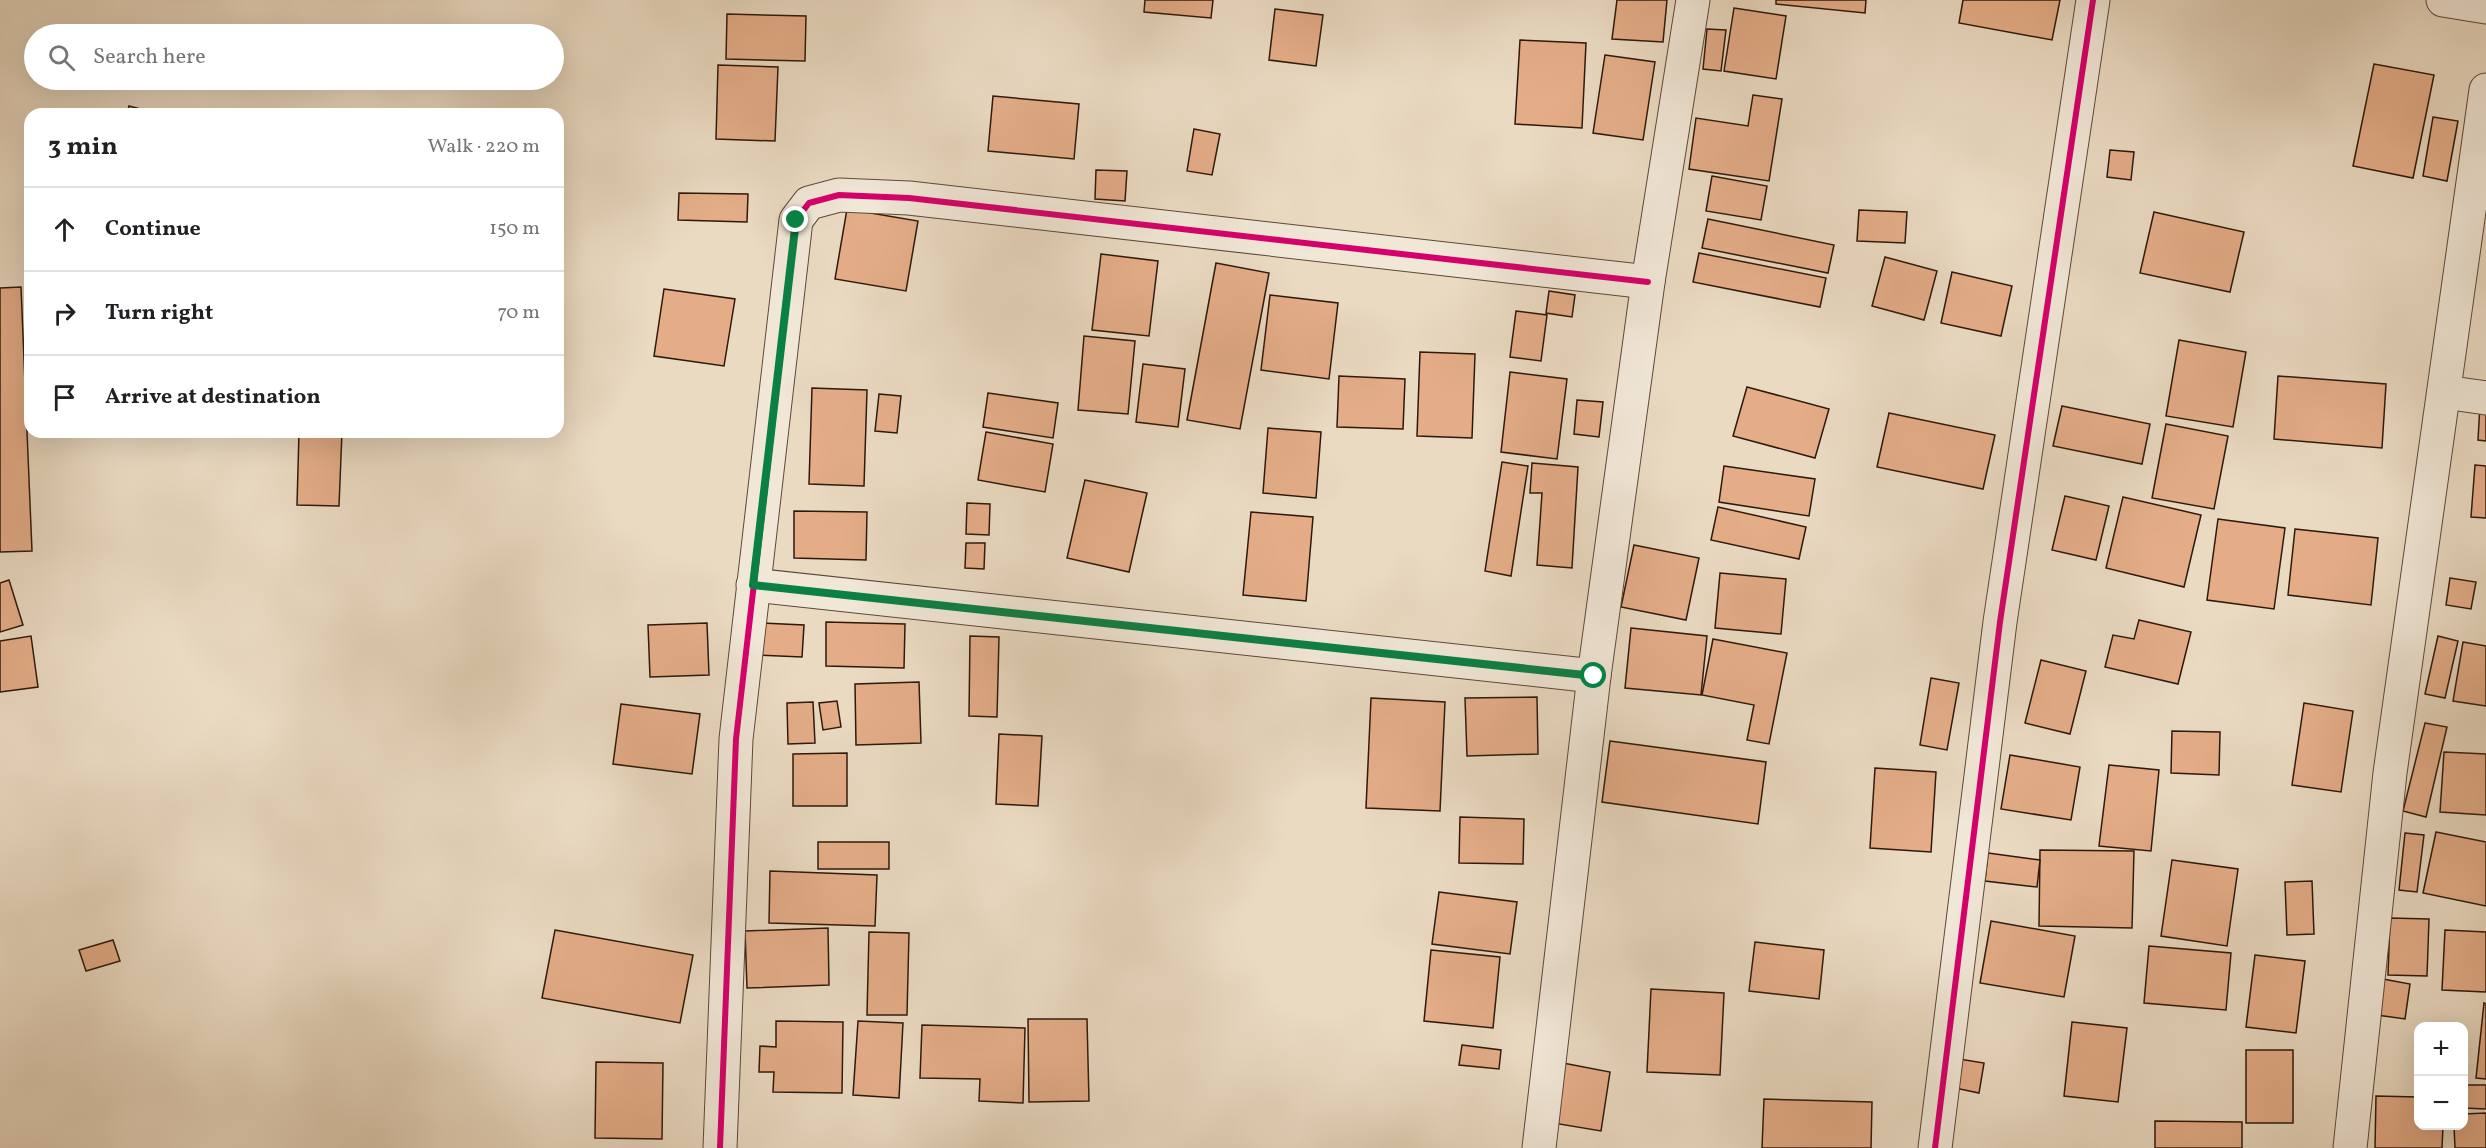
<!DOCTYPE html>
<html lang="en">
<head>
<meta charset="utf-8">
<style>
	:root { --surface:#fff; --page:#f6f6f6; --text:#202124; --muted:#757577; --line:#e0e0e0 }
	body { margin:0; font-family:Vollkorn,serif; background:var(--page); color:var(--text) }
	.controls { position:absolute; right:18px; bottom:18px; display:grid; overflow:hidden; border-radius:12px; box-shadow:0 6px 24px #0002 }
	.controls button { width:54px; height:54px; display:grid; place-items:center; padding:0; border:0; border-bottom:2px solid var(--line); background:var(--surface); color:var(--text); font:30px sans-serif }
	.stop { position:absolute; width:18px; height:18px; margin:-14px; border:4px solid #0b8043; border-radius:50%; background:#fff }
	.stop.end { background:#0b8043; border-color:#fff; box-shadow:0 2px 6px #0008 }
	.list { margin:0; padding:0; list-style:none }
	h2 { display:flex; justify-content:space-between; align-items:center; height:78px; margin:0; padding:0 24px; font-size:26px }
	h2 small { font-size:20px; font-weight:400; color:var(--muted) }
	.list li { display:grid; grid-template-columns:39px 1fr auto; gap:18px; align-items:center; box-sizing:border-box; height:84px; padding:0 24px; border-top:2px solid var(--line) }
	.list b { display:block; font-size:22px; white-space:nowrap }
	.list em { font-size:20px; font-style:normal; color:var(--muted) }
	.icon { flex:none; width:33px; height:33px; fill:none; stroke:currentColor; stroke-width:2; stroke-linecap:round; stroke-linejoin:round }
	.map { position:relative; flex:none; width:2486px; height:1148px; overflow:hidden }
	.search { position:absolute; background:var(--surface); box-shadow:0 6px 24px #0002; left:24px; top:24px; width:540px; height:66px; display:flex; align-items:center; gap:15px; box-sizing:border-box; padding:0 21px; border-radius:33px; color:var(--muted); font-size:22px }
	.panel { position:absolute; background:var(--surface); box-shadow:0 6px 24px #0002; left:24px; top:108px; width:540px; height:330px; border-radius:18px }
	.map>svg:first-child { display:block }
	.building { fill:#e4ad88; stroke:#2e180b; stroke-width:1.5 }
	.lines { fill:none; stroke-linecap:round; stroke-linejoin:round }
	.minor-casing { stroke:#5d4839; stroke-width:35 }
	.minor { stroke:#f1e7d7; stroke-width:33 }
	.cycleway-casing { stroke:#f1e7d7; stroke-width:10 }
	.cycleway { stroke:#d6006c; stroke-width:6 }
	.route { stroke:#0b8043; stroke-width:8 }
</style>
</head>
<body>
<div class="map">
<svg width="2486" height="1148" viewBox="0 0 2486 1148">
	<rect width="100%" height="100%" fill="#eadac2"/>
	<filter id="stains"><feTurbulence type="fractalNoise" baseFrequency=".00333" numOctaves="4"/><feColorMatrix values="0 0 0 0 .2 0 0 0 0 .09 0 0 0 0 .02 0 0 0 .5 -.17"/></filter>
	<radialGradient id="worn" r=".72"><stop offset=".6" stop-color="#630" stop-opacity="0"/><stop offset="1" stop-color="#630" stop-opacity=".3"/></radialGradient>
	<g class="building">
		<polygon points="1145,0 1213,0 1211,18 1144,12"/>
		<polygon points="1617,0 1667,0 1663,42 1612,39"/>
		<polygon points="1776,0 1866,0 1865,13 1776,4"/>
		<polygon points="1963,0 2060,0 2052,40 1959,23"/>
		<polygon points="1734,8 1786,16 1776,79 1724,71"/>
		<polygon points="1275,9 1323,15 1316,66 1269,60"/>
		<polygon points="727,14 806,16 805,61 726,59"/>
		<polygon points="1707,29 1726,30 1721,71 1703,69"/>
		<polygon points="1520,40 1586,43 1582,128 1515,124"/>
		<polygon points="1605,55 1655,62 1643,140 1593,133"/>
		<polygon points="2374,64 2434,75 2413,178 2353,166"/>
		<polygon points="718,65 778,67 775,141 716,139"/>
		<polygon points="1753,95 1782,99 1769,181 1689,169 1696,118 1748,126"/>
		<polygon points="993,96 1079,104 1074,159 988,151"/>
		<polygon points="129,106 160,114 127,114"/>
		<polygon points="2433,117 2458,121 2447,181 2423,176"/>
		<polygon points="1194,129 1220,134 1212,175 1187,171"/>
		<polygon points="2110,150 2134,152 2131,180 2107,177"/>
		<polygon points="1096,170 1127,171 1125,201 1095,199"/>
		<polygon points="1712,176 1767,186 1761,220 1706,211"/>
		<polygon points="679,193 748,194 747,222 678,220"/>
		<polygon points="847,209 918,221 906,291 835,279"/>
		<polygon points="1859,210 1907,212 1905,243 1857,241"/>
		<polygon points="2154,212 2244,232 2230,292 2140,273"/>
		<polygon points="1708,219 1834,245 1828,273 1702,248"/>
		<polygon points="1699,253 1826,278 1820,307 1693,282"/>
		<polygon points="1101,254 1158,261 1149,336 1092,330"/>
		<polygon points="1885,257 1937,271 1924,320 1872,306"/>
		<polygon points="1216,263 1269,273 1240,429 1187,420"/>
		<polygon points="1952,272 2012,286 2001,336 1941,323"/>
		<polygon points="21,287 32,551 0,552 0,288"/>
		<polygon points="664,289 735,299 724,366 654,356"/>
		<polygon points="1549,291 1575,295 1572,317 1546,313"/>
		<polygon points="1270,295 1338,303 1329,379 1261,370"/>
		<polygon points="1516,311 1547,315 1541,361 1510,357"/>
		<polygon points="1084,336 1135,341 1128,414 1078,410"/>
		<polygon points="2179,340 2246,352 2233,427 2166,416"/>
		<polygon points="1420,352 1475,354 1472,438 1417,436"/>
		<polygon points="1143,364 1185,369 1178,427 1136,422"/>
		<polygon points="1510,372 1567,379 1557,459 1501,452"/>
		<polygon points="1339,376 1405,379 1403,429 1337,427"/>
		<polygon points="2278,376 2386,384 2382,448 2274,439"/>
		<polygon points="1747,387 1829,409 1815,458 1733,436"/>
		<polygon points="812,388 867,390 864,486 809,484"/>
		<polygon points="988,393 1058,403 1053,438 983,427"/>
		<polygon points="879,394 901,396 897,433 875,431"/>
		<polygon points="1577,400 1603,402 1599,437 1574,434"/>
		<polygon points="2480,405 2486,405 2486,441 2478,440"/>
		<polygon points="2062,406 2150,424 2142,464 2053,446"/>
		<polygon points="1889,413 1995,435 1983,489 1877,467"/>
		<polygon points="2166,424 2228,436 2214,509 2152,498"/>
		<polygon points="1268,428 1321,432 1316,498 1263,493"/>
		<polygon points="299,432 342,432 339,506 297,505"/>
		<polygon points="986,432 1053,444 1045,492 978,480"/>
		<polygon points="1502,462 1528,466 1511,576 1485,571"/>
		<polygon points="1532,463 1578,467 1572,568 1537,565 1542,493 1530,493"/>
		<polygon points="2475,465 2486,466 2486,518 2471,517"/>
		<polygon points="1724,466 1815,479 1809,516 1719,502"/>
		<polygon points="1085,480 1147,493 1129,572 1067,558"/>
		<polygon points="2065,496 2109,506 2096,560 2052,550"/>
		<polygon points="2123,497 2201,515 2184,587 2106,568"/>
		<polygon points="967,503 990,504 989,535 966,534"/>
		<polygon points="1718,507 1806,527 1799,559 1711,540"/>
		<polygon points="794,511 867,512 866,560 794,558"/>
		<polygon points="1251,512 1313,517 1306,601 1243,595"/>
		<polygon points="2218,519 2285,528 2274,609 2207,600"/>
		<polygon points="2295,529 2378,538 2371,605 2288,595"/>
		<polygon points="966,543 985,543 984,569 965,568"/>
		<polygon points="1634,545 1699,558 1686,620 1621,607"/>
		<polygon points="1720,573 1786,579 1781,634 1715,628"/>
		<polygon points="2450,578 2476,582 2471,609 2446,605"/>
		<polygon points="9,580 23,625 0,632 0,583"/>
		<polygon points="2139,620 2191,632 2178,684 2105,667 2113,635 2134,639"/>
		<polygon points="826,622 905,624 904,668 826,666"/>
		<polygon points="707,623 709,675 650,677 648,625"/>
		<polygon points="761,623 804,625 802,657 759,655"/>
		<polygon points="1631,628 1707,636 1701,695 1625,688"/>
		<polygon points="31,636 38,687 0,692 0,641"/>
		<polygon points="970,636 999,637 997,717 969,716"/>
		<polygon points="2438,636 2458,641 2445,698 2425,694"/>
		<polygon points="1713,639 1787,653 1769,744 1747,740 1754,705 1702,695"/>
		<polygon points="2463,642 2486,646 2486,706 2453,701"/>
		<polygon points="2041,660 2086,671 2070,734 2025,723"/>
		<polygon points="1931,678 1959,683 1947,750 1920,745"/>
		<polygon points="919,682 921,743 856,745 855,684"/>
		<polygon points="1537,697 1538,754 1467,756 1465,698"/>
		<polygon points="1371,698 1445,702 1440,811 1366,808"/>
		<polygon points="837,701 841,727 823,730 819,703"/>
		<polygon points="813,702 815,743 788,744 787,703"/>
		<polygon points="2304,703 2353,711 2341,792 2292,785"/>
		<polygon points="621,704 700,714 692,774 613,764"/>
		<polygon points="2425,723 2447,727 2426,817 2403,811"/>
		<polygon points="2172,731 2220,732 2219,775 2171,773"/>
		<polygon points="999,734 1042,736 1038,806 996,804"/>
		<polygon points="1610,741 1766,762 1758,824 1602,802"/>
		<polygon points="2444,752 2486,754 2486,815 2440,812"/>
		<polygon points="847,753 847,806 793,806 793,754"/>
		<polygon points="2010,755 2080,767 2071,820 2001,809"/>
		<polygon points="2109,765 2159,770 2151,851 2099,846"/>
		<polygon points="1875,768 1936,772 1931,852 1870,848"/>
		<polygon points="1460,817 1524,819 1523,864 1459,863"/>
		<polygon points="2436,832 2486,842 2486,906 2423,893"/>
		<polygon points="2405,833 2424,835 2417,892 2399,890"/>
		<rect x="818" y="842" width="71" height="27"/>
		<polygon points="2040,850 2134,851 2132,928 2039,926"/>
		<polygon points="1988,853 2040,860 2037,887 1985,881"/>
		<polygon points="2172,860 2238,869 2227,946 2161,936"/>
		<polygon points="770,871 877,875 875,926 769,923"/>
		<polygon points="2312,881 2314,934 2287,935 2285,882"/>
		<polygon points="1439,892 1517,902 1510,954 1432,944"/>
		<polygon points="2390,918 2429,919 2427,976 2388,975"/>
		<polygon points="1991,921 2075,936 2064,997 1980,983"/>
		<polygon points="828,928 829,985 747,988 745,931"/>
		<polygon points="555,930 693,955 680,1023 542,998"/>
		<polygon points="2445,930 2486,932 2486,992 2442,990"/>
		<polygon points="869,932 909,933 907,1015 867,1015"/>
		<polygon points="113,940 120,961 86,971 79,950"/>
		<polygon points="1755,942 1824,950 1819,999 1749,991"/>
		<polygon points="2149,946 2231,953 2226,1010 2144,1003"/>
		<polygon points="1431,950 1500,957 1493,1028 1424,1021"/>
		<polygon points="2255,955 2305,961 2296,1033 2246,1027"/>
		<polygon points="2383,979 2410,984 2405,1019 2377,1015"/>
		<polygon points="1651,989 1724,993 1720,1075 1647,1072"/>
		<polygon points="2484,1003 2486,1004 2486,1079 2476,1078"/>
		<polygon points="1028,1019 1087,1019 1089,1101 1029,1102"/>
		<polygon points="776,1021 843,1022 842,1093 773,1092 774,1072 759,1072 760,1046 776,1047"/>
		<polygon points="858,1021 903,1023 899,1098 853,1095"/>
		<polygon points="2072,1022 2127,1028 2118,1102 2064,1096"/>
		<polygon points="922,1025 1025,1028 1023,1103 979,1101 980,1079 920,1078"/>
		<polygon points="1462,1045 1501,1050 1499,1069 1459,1065"/>
		<rect x="2246" y="1050" width="47" height="73"/>
		<polygon points="1959,1059 1984,1063 1979,1093 1955,1088"/>
		<polygon points="596,1062 663,1063 662,1139 595,1138"/>
		<polygon points="1563,1063 1610,1072 1601,1131 1553,1123"/>
		<polygon points="2464,1085 2486,1085 2486,1109 2464,1108"/>
		<polygon points="2376,1096 2418,1097 2418,1126 2443,1126 2442,1148 2375,1148"/>
		<polygon points="1764,1099 1872,1102 1871,1148 1762,1148"/>
		<polygon points="2486,1113 2486,1148 2455,1148 2454,1126 2464,1126 2464,1114"/>
		<polygon points="2155,1121 2242,1122 2242,1148 2155,1148"/>
	</g>
	<g class="lines">
		<g class="minor-casing">
			<g id="minor">
				<polyline points="2443,0 2486,7"/>
				<polyline points="2444,392 2486,398"/>
				<polyline points="753,585 1594,676"/>
				<polyline points="720,1148 736,739 796,220 809,203 839,195 909,198 1648,282"/>
				<polyline points="1539,1148 1594,676 1648,282 1693,0"/>
				<polyline points="1935,1148 2000,622 2093,0"/>
				<polyline points="2350,1148 2390,773 2486,90"/>
			</g>
		</g>
		<use href="#minor" class="minor"/>
		<g class="cycleway-casing">
			<g id="cycleway">
				<polyline points="720,1148 736,739 796,220 809,203 839,195 909,198 1648,282"/>
				<polyline points="1935,1148 2000,622 2093,0"/>
			</g>
		</g>
		<use href="#cycleway" class="cycleway"/>
	</g>
	<g class="lines">
		<polyline class="route" points="796,220 753,585 1594,676"/>
	</g>
	<rect width="100%" height="100%" filter="url(#stains)"/>
	<rect width="100%" height="100%" fill="url(#worn)"/>
</svg>
<div class="controls">
<button>+</button>
<button>−</button>
</div>
<div class="stop" style="left:1594px;top:676px"></div>
<div class="stop end" style="left:796px;top:220px"></div>
<div class="search"><svg class="icon" aria-label="search" viewBox="0 0 24 24"><circle cx="10" cy="10" r="6"/><path d="M15 15l6 6"/></svg>Search here</div>
<section class="panel">
<h2>3 min<small>Walk · 220 m</small></h2>
<ul class="list">
<li><svg class="icon" aria-label="ahead" viewBox="0 0 24 24"><path d="M12 20V5M6 11l6-6 6 6"/></svg><div><b>Continue</b></div><em>150 m</em></li>
<li><svg class="icon" aria-label="right" viewBox="0 0 24 24"><path d="M7 20v-9h11M14 6l5 5-5 5"/></svg><div><b>Turn right</b></div><em>70 m</em></li>
<li><svg class="icon" aria-label="arrive" viewBox="0 0 24 24"><path d="M6 21V4h12l-3 4 3 4H6"/></svg><div><b>Arrive at destination</b></div></li>
</ul>
</section>
</div>
</body>
</html>
